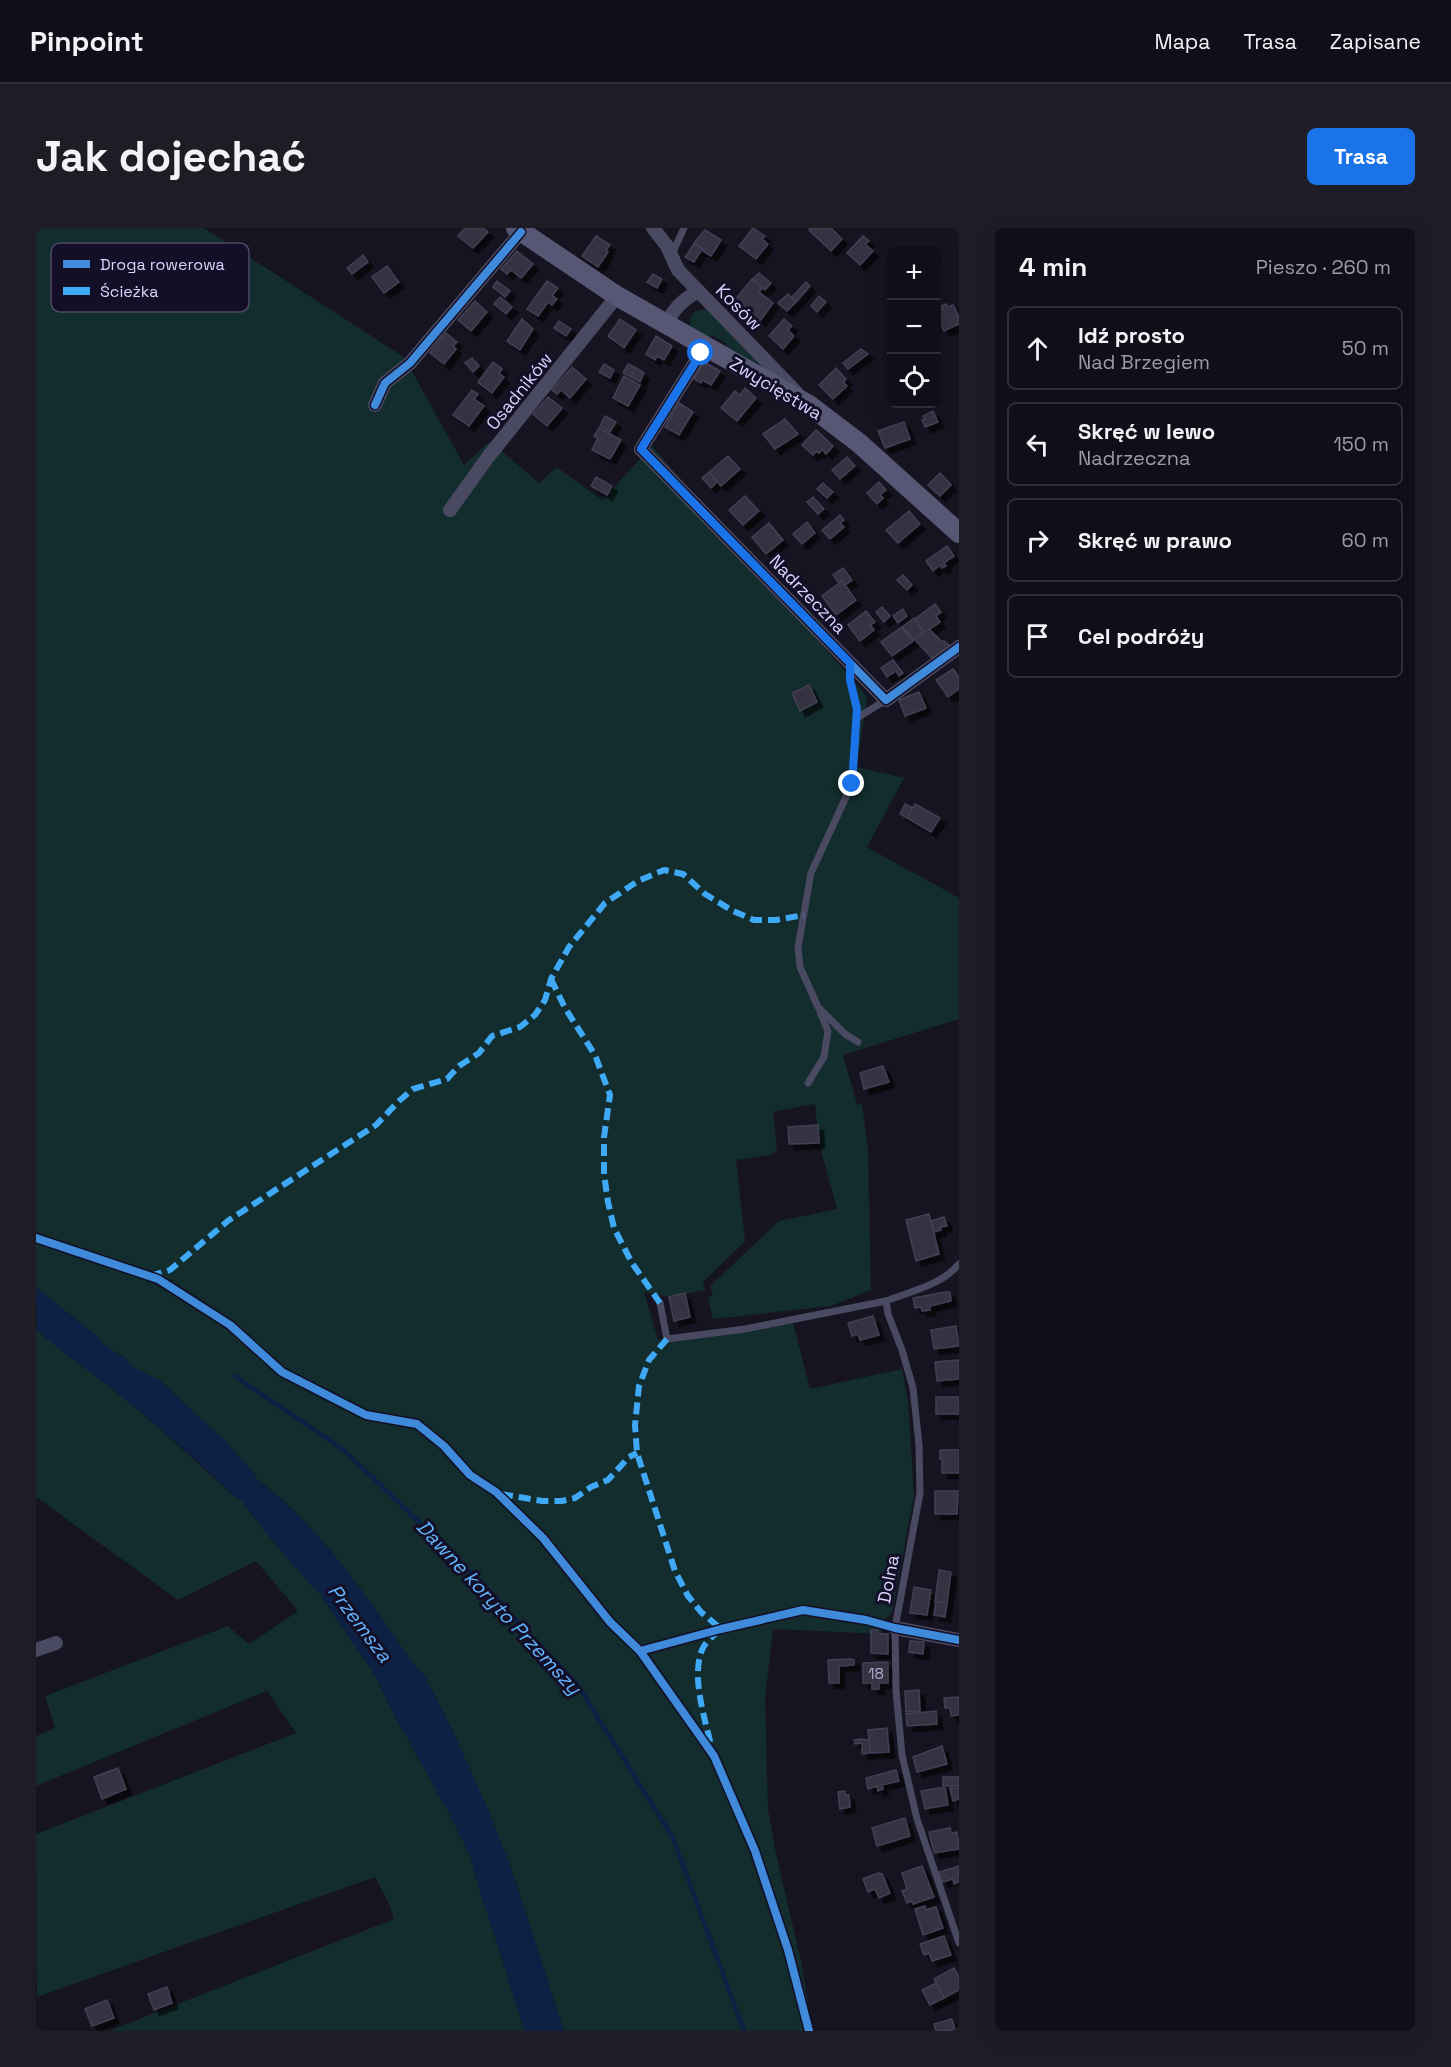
<!DOCTYPE html>
<html lang="pl">
<head>
<meta charset="utf-8">
<style>
	:root { --surface:#100f19; --page:#1e1d26; --text:#f1f3f6; --muted:#9c9ca2; --line:#302f38; --accent:#1a73e8 }
	body { margin:0; font-family:"Space Grotesk",sans-serif; background:var(--page); color:var(--text) }
	.controls { position:absolute; right:18px; top:18px; display:grid; overflow:hidden; border-radius:9px; box-shadow:0 6px 24px #0002 }
	.controls button { width:54px; height:54px; display:grid; place-items:center; padding:0; border:0; border-bottom:2px solid var(--line); background:var(--surface); color:var(--text); font:30px sans-serif }
	.stop { position:absolute; width:18px; height:18px; margin:-14px; border:4px solid #1a73e8; border-radius:50%; background:#fff }
	.stop.end { background:#1a73e8; border-color:#fff; box-shadow:0 2px 6px #0008 }
	.list { margin:0; padding:0; list-style:none }
	h2 { display:flex; justify-content:space-between; align-items:center; height:78px; margin:0; padding:0 24px; font-size:26px }
	h2 small { font-size:20px; font-weight:400; color:var(--muted) }
	.list li { display:grid; grid-template-columns:39px 1fr auto; gap:18px; align-items:center; box-sizing:border-box; height:84px; margin:0 12px 12px; padding:0 12px; border:2px solid var(--line); border-radius:9px }
	.list b { display:block; font-size:22px; white-space:nowrap }
	.list p { margin:0; font-size:20px; white-space:nowrap; color:var(--muted) }
	.list em { font-size:20px; font-style:normal; color:var(--muted) }
	.icon { flex:none; width:33px; height:33px; fill:none; stroke:currentColor; stroke-width:2; stroke-linecap:round; stroke-linejoin:round }
	.map { position:relative; flex:none; width:923px; height:1803px; overflow:hidden; border-radius:9px }
	header { display:flex; align-items:center; gap:36px; box-sizing:border-box; height:84px; padding:0 30px; background:var(--surface); border-bottom:2px solid var(--line) }
	header strong { font-size:28px }
	nav { display:flex; gap:33px; margin-inline-start:auto; font-size:21px }
	.intro { display:flex; align-items:center; justify-content:space-between; box-sizing:border-box; height:144px; padding:0 36px }
	h1 { margin:0; font-size:42px }
	.button { padding:15px 27px; border-radius:9px; background:var(--accent); color:#fff; font-size:21px; font-weight:700 }
	main { display:flex; gap:36px; padding:0 36px }
	aside { flex:1; background:var(--surface); border-radius:9px; box-shadow:0 6px 24px #0002 }
	.map>svg:first-child { display:block }
	.green { fill:#132c2d }
	.water { fill:#0d2144 }
	.lines { fill:none; stroke-linecap:round; stroke-linejoin:round }
	.stream { stroke:#0d2144; stroke-width:4.5 }
	.building { fill:#343243; stroke:#433f54; stroke-width:1.5; filter:url(#shadow) }
	.lane { stroke:#4a4962; stroke-width:7 }
	.street { stroke:#4a4962; stroke-width:14 }
	.secondary { stroke:#575674; stroke-width:20 }
	.quiet { stroke:#3fa9f5; stroke-width:6; stroke-dasharray:12 6; stroke-linecap:butt }
	.cycleway-casing { stroke:#130f26; stroke-width:11 }
	.cycleway { stroke:#408adc; stroke-width:8 }
	.route { stroke:#1a73e8; stroke-width:8 }
	.labels { text-anchor:middle; dominant-baseline:central; stroke-width:6; stroke-linejoin:round; paint-order:stroke }
	.number-label { font-size:15px; fill:#b0acd0 }
	.street-label { font-size:18px; fill:#d9d4ff; stroke:#130f26 }
	.water-label { font-size:20px; font-style:italic; fill:#62b6ff; stroke:#130f26 }
	.key { fill:#130f26; stroke:#4e4a67; stroke-width:1.5 }
	.key-label { font-size:16px; fill:#d9d4ff }
</style>
</head>
<body>
<header>
<strong>Pinpoint</strong>
<nav><a>Mapa</a><a>Trasa</a><a>Zapisane</a></nav>
</header>
<div class="intro"><h1>Jak dojechać</h1><a class="button">Trasa</a></div>
<main>
<div class="map">
<svg width="923" height="1803" viewBox="0 0 923 1803">
	<defs>
		<filter id="shadow"><feDropShadow dx="5.5" dy="5.5" stdDeviation="0" flood-color="#0009"/></filter>
	</defs>
	<rect width="100%" height="100%" fill="#161421"/>
	<g class="green">
		<path d="M0,0H168L368,129L428,237L454,213L503,255L521,239L566,272L616,218L831,469L821,539L868,550L831,619L923,670V791L807,827L821,876L826,877L832,920L835,1062L795,1078L677,1091L672,1069L677,1068L674,1058L743,993L801,981L783,915L779,876L737,884L741,921L735,927L700,932L709,1013L667,1054L669,1062L633,1069L608,1064L622,1112L757,1095L774,1161L866,1141L872,1172L878,1268L856,1385L848,1392L788,1384L846,1395V1406L737,1401L729,1470L732,1581L740,1626L765,1733L777,1803H528L475,1640L418,1506L387,1445L379,1438C336,1377 281,1293 220,1251L219,1246L188,1212L123,1152L95,1138L92,1132L67,1116L59,1107L0,1059Z"/>
		<path d="M666,81L673,82L733,145L689,120L691,116L676,107L673,111L654,98C653,89 657,83 666,81Z"/>
		<path d="M0,1100C26,1125 56,1144 84,1167C123,1199 161,1234 199,1269L207,1273L213,1283L245,1323L286,1369L339,1447L360,1490L414,1587L435,1630L443,1660L489,1803H73L358,1691L354,1678L339,1649L1,1769L0,1606L260,1505L231,1463L0,1558V1508L19,1500L9,1468L192,1398L213,1416L262,1383L220,1333L142,1372L0,1269Z"/>
	</g>
	<path class="water" d="M0,1059L59,1107L67,1116L92,1132L95,1138L123,1152L188,1212L219,1246L220,1251C286,1299 333,1372 379,1438L387,1445L418,1506L451,1579L475,1640L528,1803H489L443,1660L435,1630L414,1587L360,1490L339,1447L286,1369L245,1323L213,1283L207,1273L199,1269C159,1230 117,1193 74,1159C49,1140 24,1123 1,1102Z"/>
	<g class="lines">
		<polyline class="stream" points="199,1148 309,1223 430,1339 541,1456 637,1610 708,1803"/>
	</g>
	<g class="building">
		<polygon points="429,0 447,0 452,4 437,20 422,8"/>
		<polygon points="717,0 729,8 726,11 732,16 720,31 703,18"/>
		<polygon points="774,0 795,0 806,11 795,23 773,2"/>
		<polygon points="669,2 685,12 675,28 667,23 668,21 658,15"/>
		<polygon points="560,8 574,17 570,22 572,24 562,39 546,28"/>
		<polygon points="827,8 833,13 829,16 837,23 824,37 811,25"/>
		<polygon points="658,16 666,21 658,34 649,29"/>
		<polygon points="481,23 497,36 485,50 475,42 471,46 465,41"/>
		<polygon points="327,27 332,34 316,46 311,40"/>
		<polygon points="351,38 363,54 348,65 336,49"/>
		<polygon points="723,45 735,55 729,62 717,51"/>
		<polygon points="617,46 626,51 621,60 611,54"/>
		<polygon points="716,51 727,60 723,64 737,75 724,93 699,72"/>
		<polygon points="461,53 474,63 469,69 457,59"/>
		<polygon points="511,53 522,60 516,68 521,71 516,77 512,74 502,88 491,81"/>
		<polygon points="770,54 774,58 760,74 756,69"/>
		<polygon points="752,66 760,74 751,83 742,75"/>
		<polygon points="783,68 790,74 781,84 775,78"/>
		<polygon points="464,69 476,79 470,86 458,76"/>
		<polygon points="439,73 451,84 435,103 422,92"/>
		<polygon points="910,76 912,79 917,77 923,89 923,96 908,103 900,84 907,81 905,78"/>
		<polygon points="486,91 497,101 484,122 471,113"/>
		<polygon points="584,91 600,102 588,120 572,108"/>
		<polygon points="748,91 756,98 752,102 758,108 747,121 733,108"/>
		<polygon points="523,93 535,101 530,108 518,100"/>
		<polygon points="410,105 421,114 417,118 420,121 408,136 394,125"/>
		<polygon points="620,108 636,118 628,132 621,128 619,132 610,126"/>
		<polygon points="825,121 832,126 812,141 807,135"/>
		<polygon points="436,130 443,138 437,144 429,135"/>
		<polygon points="457,134 466,141 463,146 468,149 456,165 442,154"/>
		<polygon points="668,134 684,143 675,157 666,152 665,155 658,151"/>
		<polygon points="568,136 578,142 574,150 563,144"/>
		<polygon points="592,136 600,140 595,149 587,145"/>
		<polygon points="536,139 550,151 534,170 525,162 521,166 516,162"/>
		<polygon points="600,140 608,145 604,154 595,149"/>
		<polygon points="800,140 810,151 807,154 811,158 797,171 783,157"/>
		<polygon points="588,148 604,157 592,178 577,170"/>
		<polygon points="709,160 720,170 701,193 685,180 699,163 704,167"/>
		<polygon points="436,162 442,166 438,171 448,178 433,198 417,187"/>
		<polygon points="512,169 526,180 511,198 497,186"/>
		<polygon points="643,175 657,184 643,207 629,199"/>
		<polygon points="897,183 902,194 889,199 886,192 889,191 887,188"/>
		<polygon points="569,188 580,194 574,204 564,198"/>
		<polygon points="749,191 762,206 739,221 727,206"/>
		<polygon points="868,194 874,211 849,220 842,203"/>
		<polygon points="563,200 585,212 574,231 556,222 562,210 558,208"/>
		<polygon points="780,202 797,218 790,226 786,221 783,225 781,223 777,227 766,217"/>
		<polygon points="692,228 704,241 685,258 673,244"/>
		<polygon points="811,229 819,238 804,251 796,242"/>
		<polygon points="673,244 681,254 675,260 666,250"/>
		<polygon points="904,245 915,257 904,268 892,257"/>
		<polygon points="560,249 576,258 571,267 555,258"/>
		<polygon points="843,254 850,262 844,267 847,270 841,276 831,265"/>
		<polygon points="787,255 797,264 791,270 781,261"/>
		<polygon points="709,268 723,283 707,297 693,282"/>
		<polygon points="777,269 788,281 782,286 771,274"/>
		<polygon points="873,283 884,296 862,315 850,302"/>
		<polygon points="804,287 808,292 804,295 808,299 794,311 786,302"/>
		<polygon points="771,294 779,305 766,316 757,306"/>
		<polygon points="733,295 747,312 730,326 716,309"/>
		<polygon points="911,318 918,328 908,335 910,338 906,340 904,337 897,343 890,333"/>
		<polygon points="807,340 816,352 809,357 806,353 803,355 797,347"/>
		<polygon points="867,347 876,357 871,362 861,352"/>
		<polygon points="806,353 820,372 800,387 786,368"/>
		<polygon points="899,376 905,384 900,388 904,394 888,405 879,391"/>
		<polygon points="846,379 854,388 848,394 840,384"/>
		<polygon points="867,381 871,388 862,395 857,388"/>
		<polygon points="830,383 839,394 834,397 838,402 824,413 812,397"/>
		<polygon points="878,390 888,405 878,411 866,399"/>
		<polygon points="866,399 877,413 856,428 845,414"/>
		<polygon points="893,401 906,414 908,413 914,418 897,431 878,411"/>
		<polygon points="857,432 867,445 863,448 860,443 851,449 845,440"/>
		<polygon points="917,441 923,449 923,461 912,469 900,452"/>
		<polygon points="773,457 781,474 764,483 756,465"/>
		<polygon points="883,464 890,480 869,488 863,472"/>
		<polygon points="869,576 877,580 871,590 864,586"/>
		<polygon points="879,576 904,590 895,604 871,590"/>
		<polygon points="847,838 853,854 828,861 824,845"/>
		<polygon points="782,897 783,915 753,916 752,899"/>
		<polygon points="893,986 903,1026 880,1033 870,992"/>
		<polygon points="908,989 911,998 904,999 905,1002 898,1004 895,993"/>
		<polygon points="909,1064 914,1064 915,1073 894,1078 894,1082 886,1083 885,1079 879,1080 877,1070"/>
		<polygon points="649,1065 654,1089 638,1093 633,1069"/>
		<polygon points="837,1088 843,1107 824,1112 822,1106 816,1108 812,1095"/>
		<polygon points="920,1098 923,1118 898,1121 895,1102"/>
		<polygon points="923,1132 923,1151 901,1153 899,1134"/>
		<rect x="900" y="1169" width="23" height="17"/>
		<polygon points="904,1222 923,1222 923,1245 906,1245 906,1231 904,1231"/>
		<polygon points="899,1263 922,1263 921,1286 899,1286"/>
		<polygon points="903,1342 915,1344 911,1375 899,1374"/>
		<polygon points="878,1359 895,1362 891,1387 874,1385"/>
		<polygon points="900,1374 911,1375 909,1389 898,1387"/>
		<polygon points="835,1402 842,1402 842,1406 852,1406 852,1426 835,1425"/>
		<polygon points="874,1413 888,1414 887,1426 873,1424"/>
		<polygon points="814,1431 818,1432 818,1437 803,1438 803,1455 793,1455 792,1432"/>
		<polygon points="852,1434 852,1455 843,1455 843,1461 836,1461 836,1455 827,1455 827,1435"/>
		<polygon points="883,1462 884,1483 870,1484 869,1463"/>
		<polygon points="923,1469 923,1487 915,1488 914,1480 909,1480 908,1470"/>
		<polygon points="900,1483 901,1496 871,1498 870,1486"/>
		<polygon points="851,1500 853,1524 834,1525 832,1502"/>
		<polygon points="825,1511 833,1512 834,1525 826,1526 826,1515 819,1516 818,1512"/>
		<polygon points="906,1518 911,1536 881,1544 877,1529"/>
		<polygon points="82,1540 90,1561 66,1571 58,1549"/>
		<polygon points="860,1542 863,1553 846,1557 847,1561 842,1563 841,1558 832,1561 830,1550"/>
		<rect x="907" y="1549" width="16" height="9"/>
		<polygon points="903,1560 909,1560 912,1577 889,1581 885,1563"/>
		<polygon points="914,1560 923,1560 923,1571 917,1573"/>
		<polygon points="809,1563 809,1567 813,1567 814,1579 804,1581 802,1564"/>
		<polygon points="869,1590 874,1608 841,1618 836,1600"/>
		<polygon points="914,1600 915,1605 921,1604 923,1621 898,1625 893,1604"/>
		<polygon points="886,1638 898,1669 877,1676 876,1673 871,1675 866,1663 871,1661 866,1645"/>
		<polygon points="923,1638 923,1654 918,1656 917,1651 906,1654 903,1644"/>
		<polygon points="842,1645 846,1646 854,1665 843,1670 839,1661 832,1664 827,1651"/>
		<polygon points="889,1678 890,1682 900,1679 907,1700 887,1707 879,1681"/>
		<polygon points="908,1708 915,1727 896,1733 893,1725 888,1727 884,1716"/>
		<polygon points="918,1740 923,1749 923,1762 908,1770 898,1751"/>
		<polygon points="900,1755 908,1770 894,1777 886,1762"/>
		<polygon points="131,1759 136,1775 118,1782 112,1766"/>
		<polygon points="71,1772 78,1790 56,1798 49,1781"/>
		<polygon points="916,1791 919,1802 900,1803 898,1796"/>
	</g>
	<g class="lines">
		<g class="lane">
			<polyline points="636,26 648,0"/>
			<polyline points="814,438 814,452 821,481 816,556 775,645 762,719 764,739 782,779 809,806 822,814"/>
			<polyline points="821,490 850,472"/>
			<polyline points="772,855 788,829 792,803 784,784"/>
			<path d="M923,1036C906,1057 873,1064 850,1073L852,1086L866,1122L877,1160L883,1217L884,1265L859,1400L860,1462L866,1527L881,1591L923,1715"/>
			<polyline points="624,1075 631,1111 709,1101 850,1073"/>
		</g>
		<g class="street">
			<polyline points="617,0 631,18 642,42 761,165"/>
			<path d="M630,96C638,80 647,72 662,63"/>
			<polyline points="669,119 605,221 850,472 923,419"/>
			<polyline points="339,177 349,155 374,135 485,4"/>
			<polyline points="414,282 452,229 581,68"/>
			<polyline points="859,1400 923,1412"/>
			<polyline points="0,1422 20,1415"/>
		</g>
		<polyline class="secondary" points="480,0 581,68 773,177 823,215 923,305"/>
		<g class="quiet">
			<polyline points="515,751 529,780 559,827 574,867 568,909 568,946 572,974 578,1000 596,1035 624,1075"/>
			<polyline points="114,1048 134,1042 193,992 340,897 363,873 377,861 411,851 423,838 443,825 456,808 484,799 499,787 509,772 515,751 533,719 569,675 602,653 628,642 647,646 669,666 697,683 718,692 740,692 768,687"/>
			<path d="M631,1111L613,1132L603,1158L599,1197L601,1225L639,1343L652,1368L665,1384L685,1401C678,1407 669,1414 666,1422C655,1449 669,1491 675,1517"/>
			<polyline points="465,1266 506,1273 526,1273 539,1270 555,1259 572,1252 593,1229 601,1225"/>
		</g>
		<g class="cycleway-casing">
			<g id="cycleway">
				<polyline points="669,119 605,221 850,472 923,419"/>
				<polyline points="339,177 349,155 374,135 485,4"/>
				<polyline points="0,1010 122,1051 194,1097 246,1144 330,1187 381,1196 408,1218 434,1247 460,1264 507,1310 574,1394 604,1423 678,1528 719,1623 752,1722 773,1803"/>
				<polyline points="604,1423 685,1401 767,1382 830,1392 859,1400 923,1412"/>
			</g>
		</g>
		<use href="#cycleway" class="cycleway"/>
	</g>
	<g class="lines">
		<polyline class="route" points="665,125 605,221 814,435 814,452 821,481 816,556"/>
	</g>
	<g class="labels">
		<g class="number-label">
			<text x="840" y="1445">18</text>
		</g>
		<g class="street-label">
			<text transform="translate(703 79) rotate(45)">Kosów</text>
			<text transform="translate(740 160) rotate(31)">Zwycięstwa</text>
			<text transform="translate(483 163) rotate(-51)">Osadników</text>
			<text transform="translate(772 366) rotate(46)">Nadrzeczna</text>
			<text transform="translate(852 1351) rotate(-79)">Dolna</text>
		</g>
		<g class="water-label">
			<text transform="translate(463 1379) rotate(47)">Dawne koryto Przemszy</text>
			<text transform="translate(324 1395) rotate(53)">Przemsza</text>
		</g>
	</g>
	<rect x="15" y="15" width="198" height="69" rx="9" class="key"/>
	<rect x="27" y="32" width="27" height="8" fill="#408adc"/>
	<rect x="27" y="59" width="27" height="8" fill="#3fa9f5"/>
	<g class="key-label">
		<text x="64" y="42">Droga rowerowa</text>
		<text x="64" y="69">Ścieżka</text>
	</g>
</svg>
<div class="controls">
<button>+</button>
<button>−</button>
<button><svg class="icon" aria-label="locate" viewBox="0 0 24 24"><circle cx="12" cy="12" r="6"/><path d="M12 2v4M12 18v4M2 12h4M18 12h4"/></svg></button>
</div>
<div class="stop" style="left:665px;top:125px"></div>
<div class="stop end" style="left:816px;top:556px"></div>
</div>
<aside>
<h2>4 min<small>Pieszo · 260 m</small></h2>
<ul class="list">
<li><svg class="icon" aria-label="ahead" viewBox="0 0 24 24"><path d="M12 20V5M6 11l6-6 6 6"/></svg><div><b>Idź prosto</b><p>Nad Brzegiem</p></div><em>50 m</em></li>
<li><svg class="icon" aria-label="left" viewBox="0 0 24 24"><path d="M17 20v-9H6M10 6l-5 5 5 5"/></svg><div><b>Skręć w lewo</b><p>Nadrzeczna</p></div><em>150 m</em></li>
<li><svg class="icon" aria-label="right" viewBox="0 0 24 24"><path d="M7 20v-9h11M14 6l5 5-5 5"/></svg><div><b>Skręć w prawo</b></div><em>60 m</em></li>
<li><svg class="icon" aria-label="arrive" viewBox="0 0 24 24"><path d="M6 21V4h12l-3 4 3 4H6"/></svg><div><b>Cel podróży</b></div></li>
</ul>
</aside>
</main>
</body>
</html>
